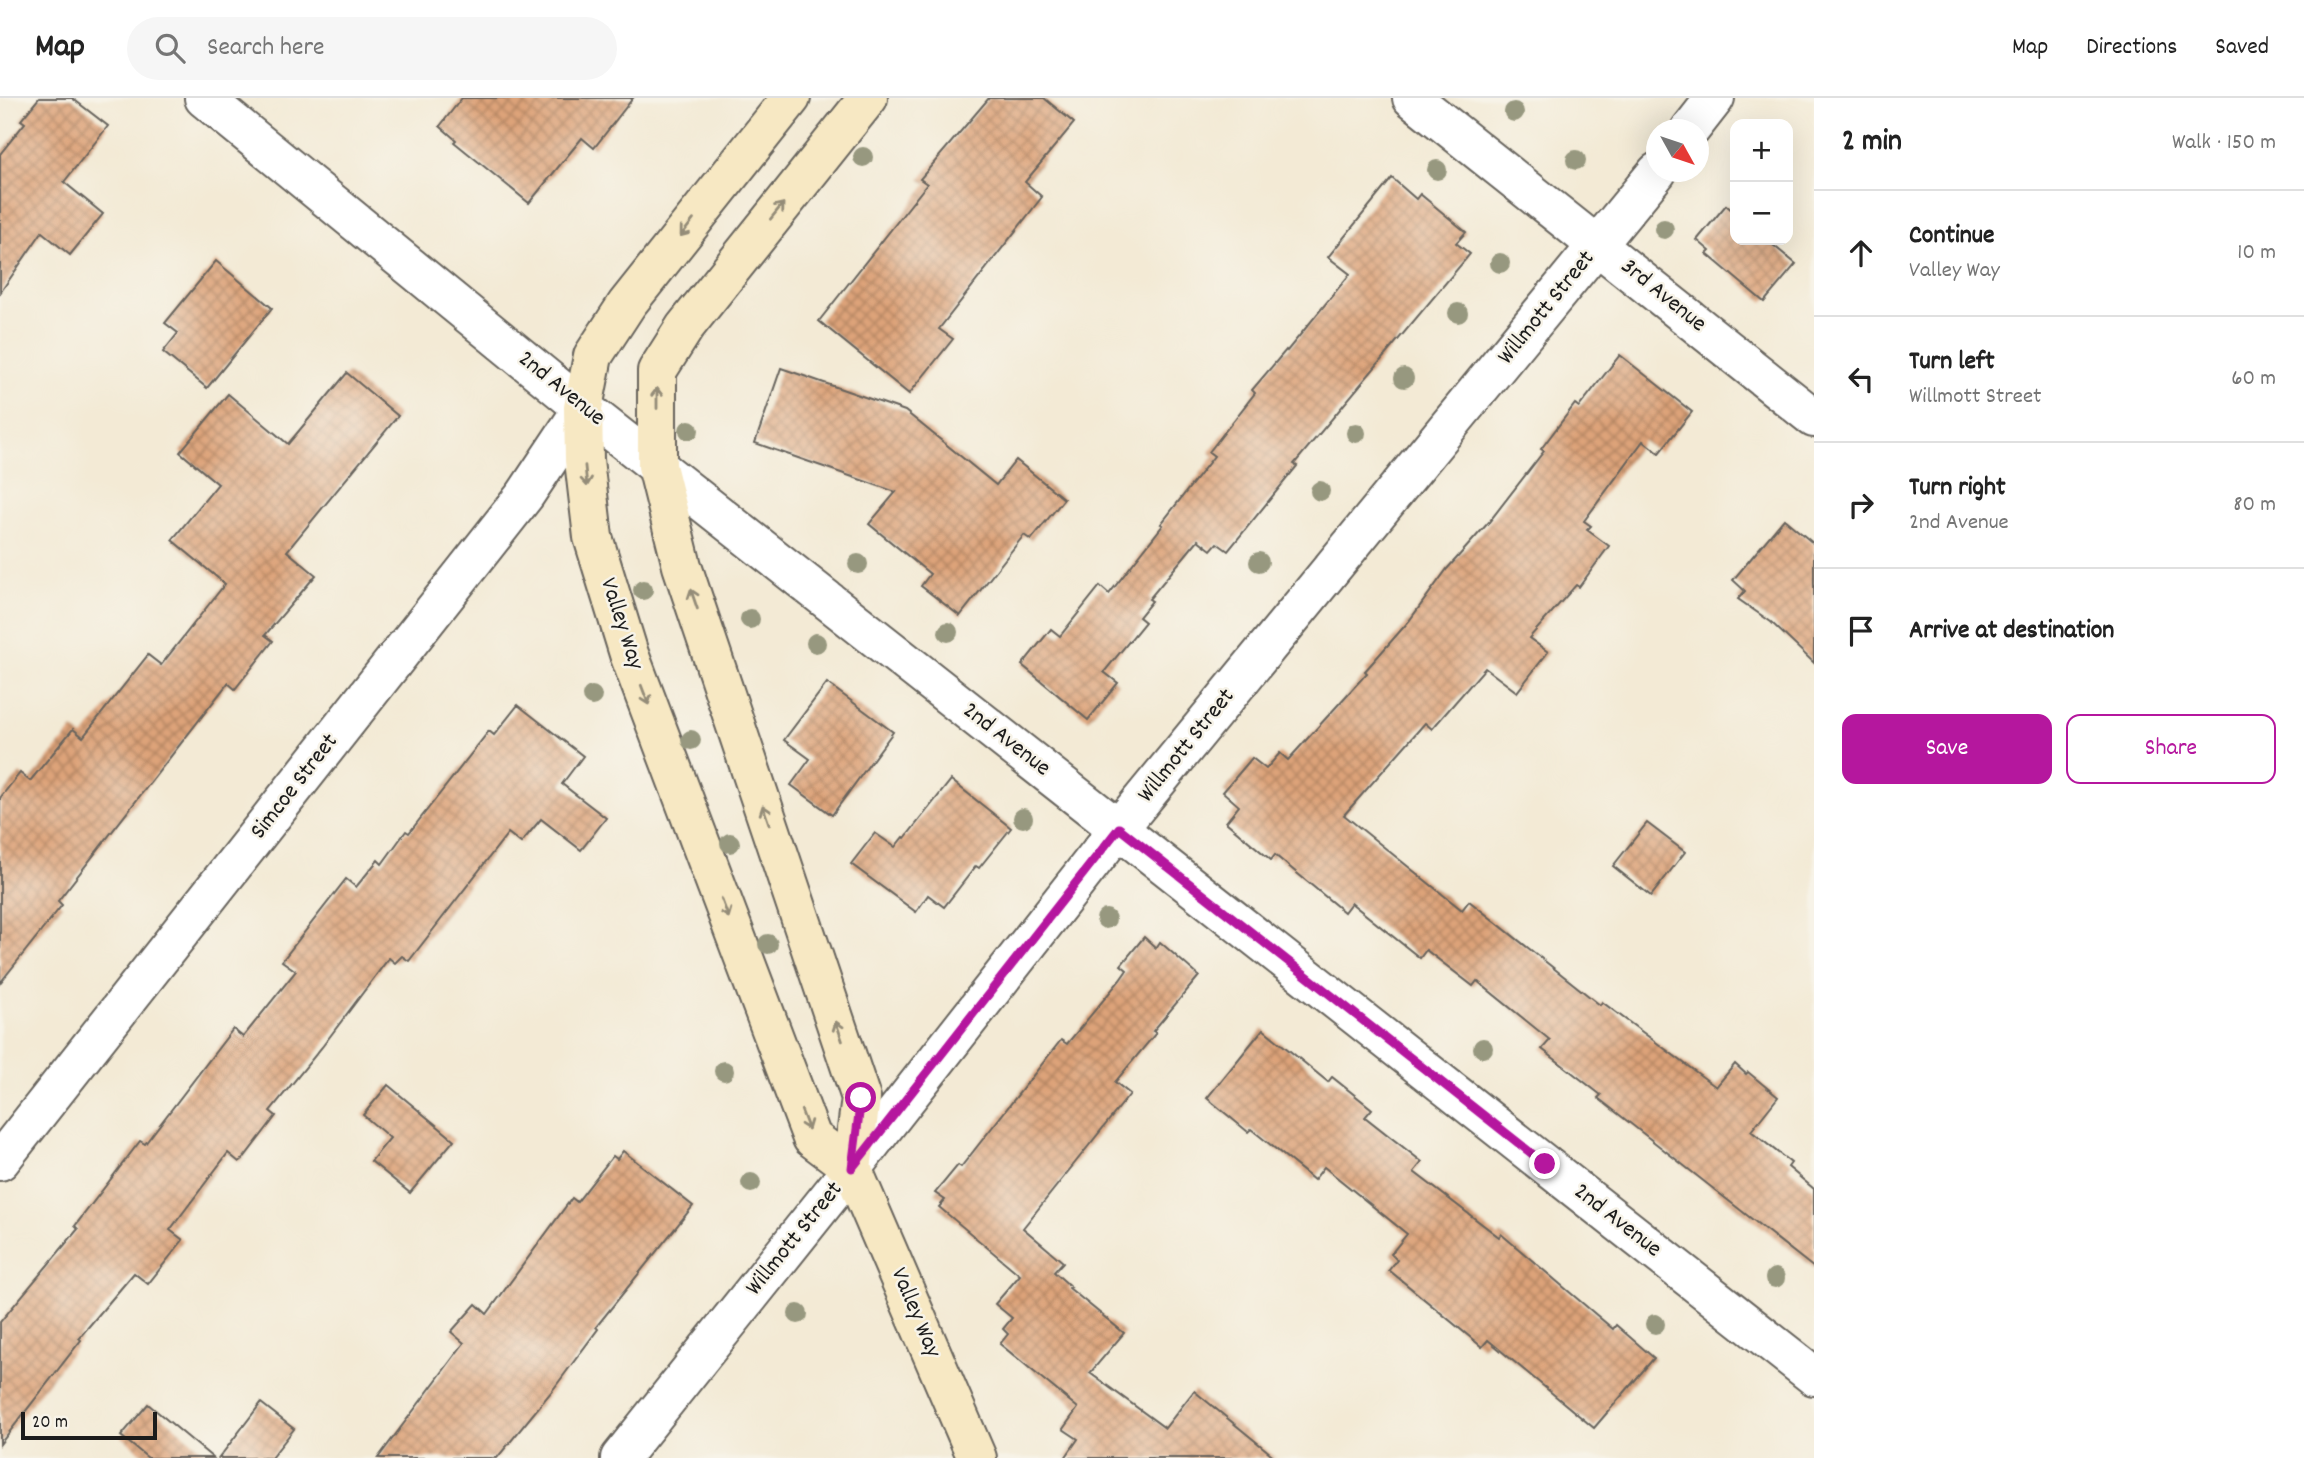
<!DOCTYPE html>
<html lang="en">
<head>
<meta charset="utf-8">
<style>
	:root { --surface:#fff; --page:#f6f6f6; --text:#222; --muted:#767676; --line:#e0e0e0; --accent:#b5179e }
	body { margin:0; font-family:Dekko,sans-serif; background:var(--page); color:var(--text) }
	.controls { position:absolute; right:21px; top:21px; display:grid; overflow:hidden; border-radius:14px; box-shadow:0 7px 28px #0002 }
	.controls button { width:63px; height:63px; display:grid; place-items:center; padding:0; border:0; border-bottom:2px solid var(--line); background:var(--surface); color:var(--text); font:35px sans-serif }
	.compass { position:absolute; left:1646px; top:21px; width:63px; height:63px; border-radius:50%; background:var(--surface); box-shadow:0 7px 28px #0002; rotate:130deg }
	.scale { position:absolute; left:21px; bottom:18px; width:136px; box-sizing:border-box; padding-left:7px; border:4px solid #1c1c1c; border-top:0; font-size:19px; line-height:24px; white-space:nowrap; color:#1c1c1c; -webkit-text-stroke:5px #f7f3e8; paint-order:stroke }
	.stop { position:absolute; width:21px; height:21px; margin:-16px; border:5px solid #b5179e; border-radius:50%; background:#fff }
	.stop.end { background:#b5179e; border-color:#fff; box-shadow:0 2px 7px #0008 }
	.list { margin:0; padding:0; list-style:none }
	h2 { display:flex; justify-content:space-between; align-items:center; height:91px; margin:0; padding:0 28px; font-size:30px }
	h2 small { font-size:23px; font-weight:400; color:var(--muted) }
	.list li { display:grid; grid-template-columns:46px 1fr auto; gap:21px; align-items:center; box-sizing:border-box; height:126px; padding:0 28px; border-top:2px solid var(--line) }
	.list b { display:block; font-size:26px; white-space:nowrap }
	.list p { margin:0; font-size:23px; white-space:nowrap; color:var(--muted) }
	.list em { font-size:23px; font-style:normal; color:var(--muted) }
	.actions { display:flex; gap:14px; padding:21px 28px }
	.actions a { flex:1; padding:16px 0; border:2px solid var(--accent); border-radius:14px; text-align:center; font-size:24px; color:var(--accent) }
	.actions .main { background:var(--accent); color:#fff }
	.icon { flex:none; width:38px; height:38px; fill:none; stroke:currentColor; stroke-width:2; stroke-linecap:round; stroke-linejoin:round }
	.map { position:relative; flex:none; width:1814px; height:1360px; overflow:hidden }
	header { display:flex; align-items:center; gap:42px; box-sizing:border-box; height:98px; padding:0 35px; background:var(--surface); border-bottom:2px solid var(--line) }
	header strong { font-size:33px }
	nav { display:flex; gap:38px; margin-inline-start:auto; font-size:24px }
	.search { width:490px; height:63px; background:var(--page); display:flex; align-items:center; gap:18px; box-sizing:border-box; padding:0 24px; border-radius:38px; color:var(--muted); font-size:26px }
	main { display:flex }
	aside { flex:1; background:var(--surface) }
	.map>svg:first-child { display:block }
	.building { fill:url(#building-cross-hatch) }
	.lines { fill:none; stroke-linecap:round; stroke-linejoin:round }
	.street-casing { stroke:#67645d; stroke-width:42 }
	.secondary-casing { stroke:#67645d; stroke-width:42 }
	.street { stroke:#fff; stroke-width:38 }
	.secondary { stroke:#f7e8c3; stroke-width:38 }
	.tree { fill:#97987f }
	.oneway { stroke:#948c78 }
	.route { stroke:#b5179e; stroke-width:9 }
	.labels { text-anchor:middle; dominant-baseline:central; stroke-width:5; stroke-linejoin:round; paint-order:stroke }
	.street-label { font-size:24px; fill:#1c1c1c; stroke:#f7f3e8 }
</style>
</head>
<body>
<header>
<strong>Map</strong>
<div class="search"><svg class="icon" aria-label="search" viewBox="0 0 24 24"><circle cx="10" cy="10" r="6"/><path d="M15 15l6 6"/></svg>Search here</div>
<nav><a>Map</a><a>Directions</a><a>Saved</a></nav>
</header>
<main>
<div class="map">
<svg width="1814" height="1360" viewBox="0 0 1814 1360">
	<defs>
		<pattern id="building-cross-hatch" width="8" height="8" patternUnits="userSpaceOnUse" patternTransform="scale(1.75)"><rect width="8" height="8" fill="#dda379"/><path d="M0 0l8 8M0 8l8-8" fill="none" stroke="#b28462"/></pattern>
	</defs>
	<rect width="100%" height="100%" fill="#f7f3e8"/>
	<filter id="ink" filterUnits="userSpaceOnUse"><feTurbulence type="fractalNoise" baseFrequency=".0143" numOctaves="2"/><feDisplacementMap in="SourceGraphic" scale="14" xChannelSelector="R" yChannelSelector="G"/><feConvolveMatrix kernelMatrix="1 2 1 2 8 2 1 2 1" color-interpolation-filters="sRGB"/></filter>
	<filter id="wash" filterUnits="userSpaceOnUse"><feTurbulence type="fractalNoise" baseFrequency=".00686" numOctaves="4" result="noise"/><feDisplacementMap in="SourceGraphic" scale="28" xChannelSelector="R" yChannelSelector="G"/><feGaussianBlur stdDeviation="1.57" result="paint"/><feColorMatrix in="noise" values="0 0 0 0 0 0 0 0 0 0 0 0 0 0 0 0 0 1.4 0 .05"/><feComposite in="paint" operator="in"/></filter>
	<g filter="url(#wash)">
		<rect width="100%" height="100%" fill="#f3ead5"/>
		<g id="blocks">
			<g class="building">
				<polygon points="39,0 72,0 108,28 64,84 103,116 70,157 42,134 0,195 0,56 25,25 21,22"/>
				<polygon points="462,0 633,0 594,50 582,40 529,105 454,44 456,42 440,28"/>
				<polygon points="989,0 1044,0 1074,25 1025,84 1042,99 939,231 953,241 909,296 819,223 927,86 920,81"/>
				<polygon points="1392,80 1416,101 1420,96 1466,134 1456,145 1470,156 1294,366 1297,368 1228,453 1217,445 1211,452 1198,442 1149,501 1152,503 1139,519 1145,524 1104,574 1118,585 1088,622 1022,567 1051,531 1060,538 1100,488 1109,496 1163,427 1161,426 1214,358 1209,354 1255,295 1252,292 1286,252 1287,253 1350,176 1328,159"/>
				<polygon points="1726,107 1735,115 1735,142 1767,142 1796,166 1764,204 1707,156 1710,153 1697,142"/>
				<polygon points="216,163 272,210 207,290 163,254 178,235 165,225"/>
				<polygon points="1620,257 1692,314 1659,355 1643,343 1584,423 1591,428 1587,432 1609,448 1579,489 1576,487 1529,540 1548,554 1517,594 1485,570 1432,631 1425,625 1344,717 1462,812 1469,803 1600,907 1602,904 1716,989 1735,966 1746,976 1748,974 1778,999 1751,1033 1791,1065 1788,1069 1814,1091 1814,1170 1598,1000 1601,997 1542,951 1550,942 1477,883 1473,888 1426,852 1420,860 1351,805 1344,814 1275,757 1271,762 1226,724 1239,708 1223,694 1252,660 1266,671 1280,655 1288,662 1367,575 1365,573 1409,523 1447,471 1489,424 1544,353 1541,351 1575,306 1579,309"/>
				<polygon points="781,270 905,313 996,387 1016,362 1064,401 1031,442 1024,437 960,518 921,488 930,476 869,426 896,394 755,345"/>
				<polygon points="347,275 398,318 287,453 316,477 265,537 273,543 235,591 228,585 58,803 62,807 0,885 0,700 20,675 30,683 73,631 83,639 148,557 161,567 225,486 172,442 218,386 180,354 228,296 288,346"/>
				<polygon points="1784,421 1814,446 1814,565 1771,524 1738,501 1745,493 1733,482"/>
				<polygon points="827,585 893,634 832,717 791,687 810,661 784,642"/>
				<polygon points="518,607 583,658 562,686 606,720 581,752 541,721 521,745 508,735 409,863 402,858 395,865 389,860 322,949 270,1013 276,1018 243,1061 239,1064 228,1055 170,1132 183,1142 148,1186 134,1175 79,1240 81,1242 0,1346 0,1224 78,1131 75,1128 140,1043 145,1046 233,931 243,939 296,873 282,863 346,781 356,789 378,762 382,766 406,733 409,735 489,633 494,637"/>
				<polygon points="951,682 1011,730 979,770 976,768 944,809 928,797 916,814 851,766 875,735 895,749 903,739 905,740"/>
				<polygon points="1647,725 1685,754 1651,798 1613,768"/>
				<polygon points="1144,839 1156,850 1160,844 1199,878 1153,933 1156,935 1115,984 1130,996 1023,1130 1063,1164 1054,1174 1071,1189 1069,1190 1124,1235 1090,1275 1165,1330 1194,1293 1276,1360 1065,1360 1078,1341 1063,1331 1078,1310 1000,1246 1008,1236 1003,1231 1012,1220 995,1206 1020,1177 939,1109 945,1102 935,1095 958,1067 961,1069 1061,942 1067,946 1120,882 1127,872 1121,867"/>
				<polygon points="1263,931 1328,984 1332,979 1372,1011 1365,1019 1422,1064 1414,1074 1499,1139 1501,1136 1613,1231 1616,1227 1654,1260 1594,1330 1488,1242 1482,1249 1389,1172 1397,1162 1391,1156 1407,1136 1324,1069 1314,1082 1251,1031 1248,1034 1207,1000"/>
				<polygon points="388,987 454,1042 410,1095 371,1063 390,1040 363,1017"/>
				<polygon points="623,1053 693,1108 596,1229 598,1231 552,1293 497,1360 378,1360 464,1245 451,1234 476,1206 487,1216 572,1100 577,1104 613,1058 617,1061"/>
				<polygon points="261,1305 294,1331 271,1360 219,1360"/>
				<polygon points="148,1306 213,1360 148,1360 121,1338"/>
			</g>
		</g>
	</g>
	<g filter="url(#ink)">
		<use href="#blocks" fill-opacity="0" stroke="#67645d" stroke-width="2"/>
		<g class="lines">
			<g class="street-casing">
				<g id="street">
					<polyline points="204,0 583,310 1814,1278"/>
					<polyline points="1412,0 1814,320"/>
					<polyline points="1690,32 1715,0"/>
					<polyline points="0,1063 525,397 583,310"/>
					<polyline points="620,1360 852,1070 1119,730 1657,74"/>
				</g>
			</g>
			<g class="secondary-casing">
				<g id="secondary">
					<polyline points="791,0 627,206 593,258 583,310 584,362 593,439 629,556 812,1040 852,1070 977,1360"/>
					<polyline points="852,1070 861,1000 682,468 657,368 657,273 685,229 868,0"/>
				</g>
			</g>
			<use href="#street" class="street"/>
			<use href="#secondary" class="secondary"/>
		</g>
		<g class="tree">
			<circle cx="1514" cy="14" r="10"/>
			<circle cx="863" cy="59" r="10"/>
			<circle cx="1576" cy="62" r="10"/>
			<circle cx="1437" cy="72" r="10"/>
			<circle cx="1664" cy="131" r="10"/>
			<circle cx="1500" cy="165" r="10"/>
			<circle cx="1458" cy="215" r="10"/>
			<circle cx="1404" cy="280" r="10"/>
			<circle cx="689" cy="332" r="10"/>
			<circle cx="1356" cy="335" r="10"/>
			<circle cx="1320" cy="393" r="10"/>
			<circle cx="1259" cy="464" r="10"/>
			<circle cx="858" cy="466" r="10"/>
			<circle cx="643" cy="492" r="10"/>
			<circle cx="750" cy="521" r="10"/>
			<circle cx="948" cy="534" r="10"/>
			<circle cx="816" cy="545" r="10"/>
			<circle cx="592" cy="598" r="10"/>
			<circle cx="691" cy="642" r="10"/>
			<circle cx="1023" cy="720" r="10"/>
			<circle cx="730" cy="745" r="10"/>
			<circle cx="1106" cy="821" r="10"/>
			<circle cx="768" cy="846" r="10"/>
			<circle cx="1483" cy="950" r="10"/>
			<circle cx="724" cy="973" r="10"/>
			<circle cx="751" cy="1085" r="10"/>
			<circle cx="1775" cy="1180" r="10"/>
			<circle cx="798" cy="1216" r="10"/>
			<circle cx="1655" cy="1226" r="10"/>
		</g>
		<defs><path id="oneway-shaft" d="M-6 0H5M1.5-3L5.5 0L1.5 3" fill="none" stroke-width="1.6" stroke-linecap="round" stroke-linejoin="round" transform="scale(1.75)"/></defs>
		<g class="oneway">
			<use href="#oneway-shaft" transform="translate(777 113) rotate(-51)"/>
			<use href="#oneway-shaft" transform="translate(687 130) rotate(128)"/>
			<use href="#oneway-shaft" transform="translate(657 300) rotate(-90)"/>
			<use href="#oneway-shaft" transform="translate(586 378) rotate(84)"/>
			<use href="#oneway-shaft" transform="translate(694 501) rotate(-109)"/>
			<use href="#oneway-shaft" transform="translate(645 597) rotate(69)"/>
			<use href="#oneway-shaft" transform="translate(766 717) rotate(-109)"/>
			<use href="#oneway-shaft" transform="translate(725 810) rotate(69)"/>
			<use href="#oneway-shaft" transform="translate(839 933) rotate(-109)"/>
			<use href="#oneway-shaft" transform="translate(805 1022) rotate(69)"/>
		</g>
	</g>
	<g class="lines" filter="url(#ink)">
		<polyline class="route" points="861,1000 852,1070 1119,730 1545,1066"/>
	</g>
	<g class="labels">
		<g class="street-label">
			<text transform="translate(1663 198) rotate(39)">3rd Avenue</text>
			<text transform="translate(1547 210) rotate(-51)">Willmott Street</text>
			<text transform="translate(561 291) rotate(39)">2nd Avenue</text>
			<text transform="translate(621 526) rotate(72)">Valley Way</text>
			<text transform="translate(1006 642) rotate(38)">2nd Avenue</text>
			<text transform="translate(1187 648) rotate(-51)">Willmott Street</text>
			<text transform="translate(295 689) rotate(-52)">Simcoe Street</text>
			<text transform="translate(1617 1123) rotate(38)">2nd Avenue</text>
			<text transform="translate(795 1141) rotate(-51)">Willmott Street</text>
			<text transform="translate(915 1215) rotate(67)">Valley Way</text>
		</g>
	</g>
</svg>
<div class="controls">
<button>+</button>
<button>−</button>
</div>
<svg class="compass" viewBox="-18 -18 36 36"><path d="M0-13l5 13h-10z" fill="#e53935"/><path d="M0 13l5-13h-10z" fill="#767676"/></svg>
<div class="scale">20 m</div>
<div class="stop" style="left:861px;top:1000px"></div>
<div class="stop end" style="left:1545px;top:1066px"></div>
</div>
<aside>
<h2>2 min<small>Walk · 150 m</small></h2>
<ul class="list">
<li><svg class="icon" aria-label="ahead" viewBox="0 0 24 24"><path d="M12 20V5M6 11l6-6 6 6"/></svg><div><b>Continue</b><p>Valley Way</p></div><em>10 m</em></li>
<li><svg class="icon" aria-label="left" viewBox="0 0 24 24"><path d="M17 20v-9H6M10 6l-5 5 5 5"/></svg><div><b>Turn left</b><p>Willmott Street</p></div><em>60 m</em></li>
<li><svg class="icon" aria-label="right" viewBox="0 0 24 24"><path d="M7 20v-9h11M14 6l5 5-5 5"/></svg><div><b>Turn right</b><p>2nd Avenue</p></div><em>80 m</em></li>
<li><svg class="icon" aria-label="arrive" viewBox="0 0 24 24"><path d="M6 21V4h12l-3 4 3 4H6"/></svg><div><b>Arrive at destination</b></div></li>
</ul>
<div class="actions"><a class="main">Save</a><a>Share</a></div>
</aside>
</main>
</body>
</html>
